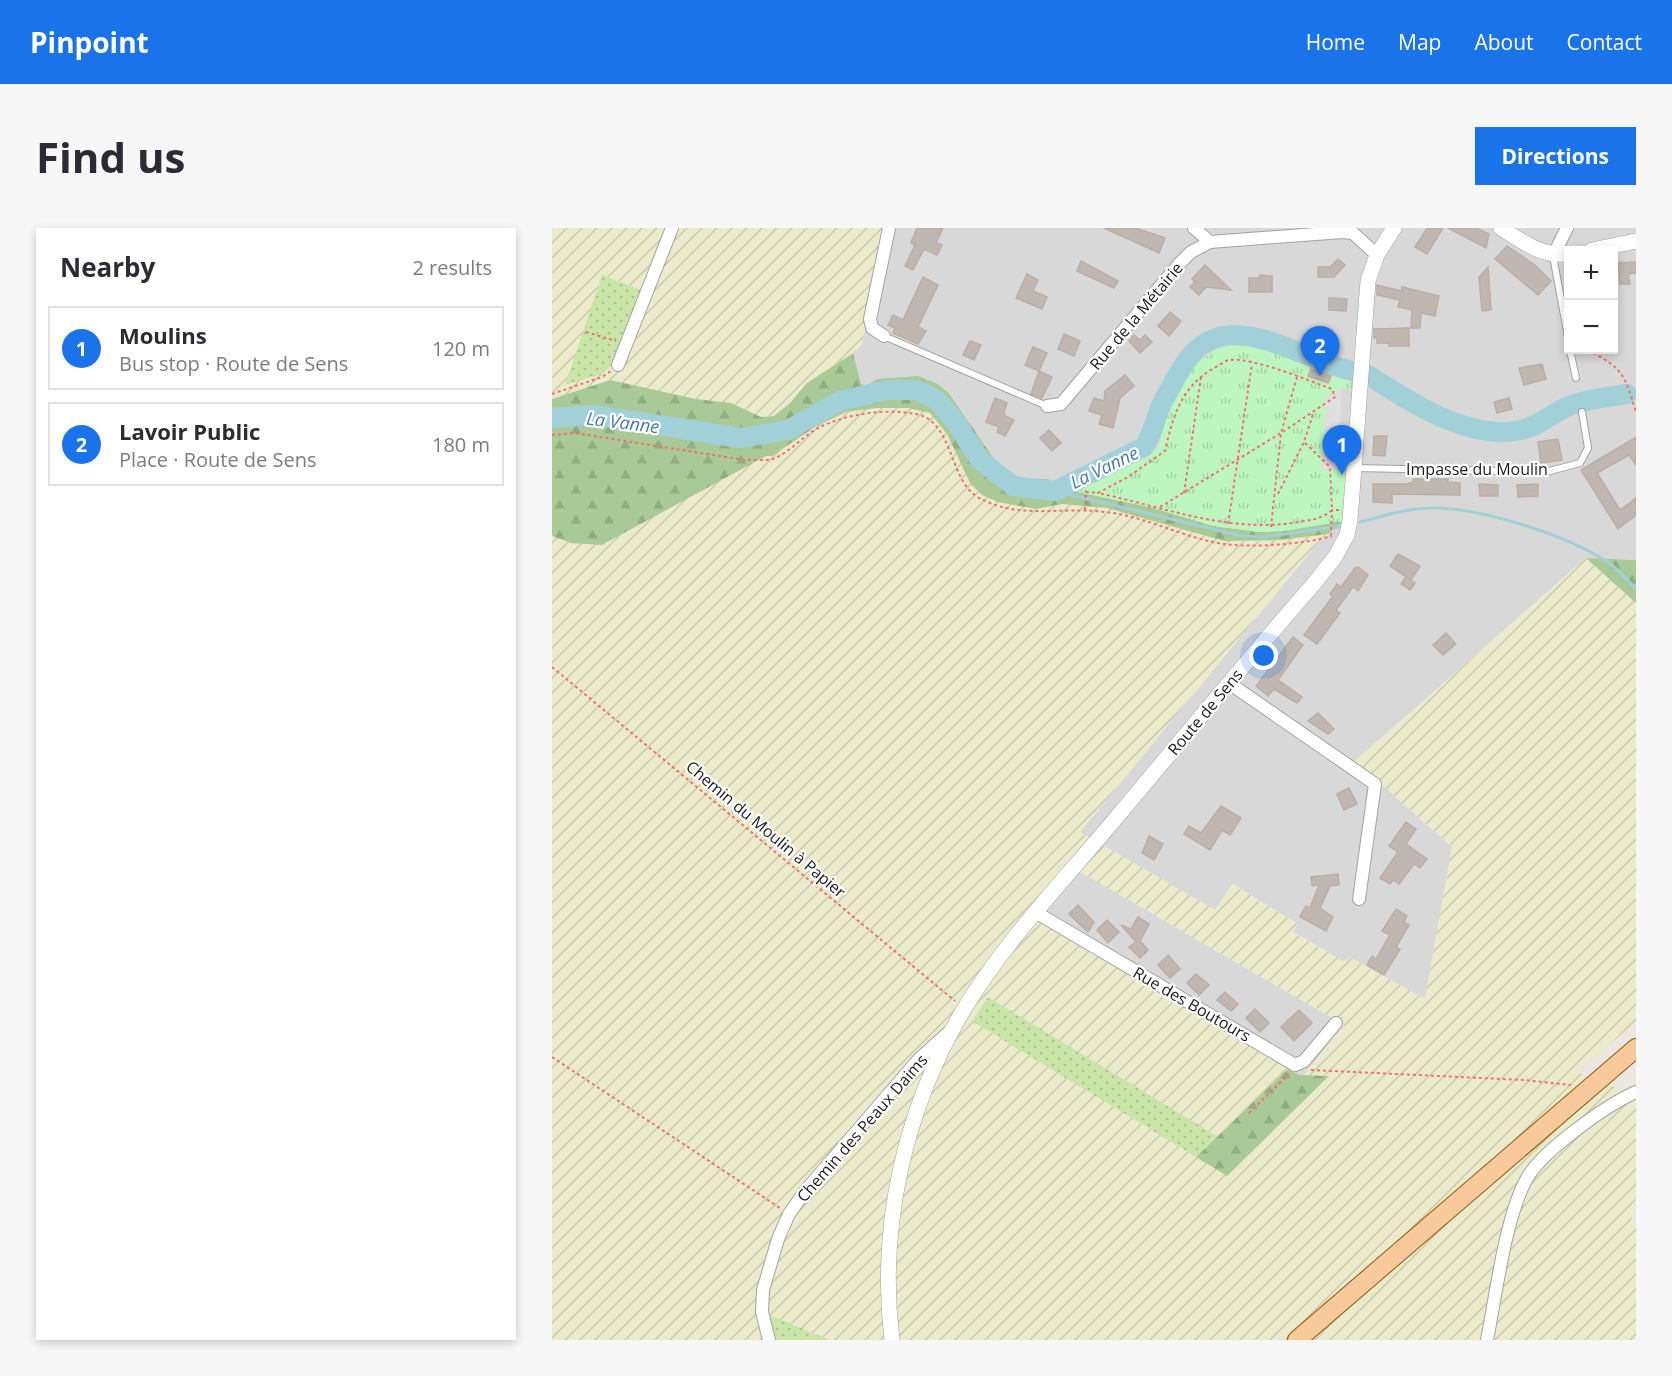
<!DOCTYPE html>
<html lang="en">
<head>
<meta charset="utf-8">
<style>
	:root { --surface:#fff; --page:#f7f7f7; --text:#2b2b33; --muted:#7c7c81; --line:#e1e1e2; --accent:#1a73e8 }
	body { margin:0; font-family:"Open Sans",sans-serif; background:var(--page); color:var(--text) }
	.controls { position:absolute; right:18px; top:18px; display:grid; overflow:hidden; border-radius:0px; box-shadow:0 3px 9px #0003 }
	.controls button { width:54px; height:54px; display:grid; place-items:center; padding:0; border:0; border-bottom:2px solid var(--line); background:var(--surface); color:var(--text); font:30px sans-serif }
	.you { position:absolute; left:712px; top:428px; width:21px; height:21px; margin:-15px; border:4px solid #fff; border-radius:50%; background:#1a73e8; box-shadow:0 0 0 9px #1a73e833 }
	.badge { display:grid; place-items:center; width:39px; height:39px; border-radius:50%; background:var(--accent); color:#fff; font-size:20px; font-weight:700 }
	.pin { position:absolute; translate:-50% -50px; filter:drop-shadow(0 2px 3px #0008) }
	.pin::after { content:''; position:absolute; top:32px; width:21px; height:18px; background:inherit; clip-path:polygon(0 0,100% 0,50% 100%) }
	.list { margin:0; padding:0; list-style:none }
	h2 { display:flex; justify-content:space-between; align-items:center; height:78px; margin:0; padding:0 24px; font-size:26px }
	h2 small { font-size:20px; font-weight:400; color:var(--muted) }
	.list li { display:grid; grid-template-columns:39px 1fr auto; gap:18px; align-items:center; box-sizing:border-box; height:84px; margin:0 12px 12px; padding:0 12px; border:2px solid var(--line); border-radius:0px }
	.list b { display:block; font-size:22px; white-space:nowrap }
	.list p { margin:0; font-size:20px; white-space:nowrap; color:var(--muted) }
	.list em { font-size:20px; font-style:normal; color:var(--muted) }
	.map { position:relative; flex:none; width:1084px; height:1112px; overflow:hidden; border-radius:0px }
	header { display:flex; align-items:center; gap:36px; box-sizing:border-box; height:84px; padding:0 30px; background:var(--accent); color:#fff }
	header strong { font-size:28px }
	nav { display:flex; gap:33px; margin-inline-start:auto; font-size:21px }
	.intro { display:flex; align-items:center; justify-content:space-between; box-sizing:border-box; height:144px; padding:0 36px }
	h1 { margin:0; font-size:42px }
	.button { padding:15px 27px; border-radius:0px; background:var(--accent); color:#fff; font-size:21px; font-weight:700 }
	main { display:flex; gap:36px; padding:0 36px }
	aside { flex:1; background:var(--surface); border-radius:0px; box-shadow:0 3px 9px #0003 }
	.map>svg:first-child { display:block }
	.residential { fill:#d9d8d8; fill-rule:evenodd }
	.farmland { fill:url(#farmland-furrows); fill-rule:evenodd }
	.grass { fill:url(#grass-dots) }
	.forest { fill:url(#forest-firs) }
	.park { fill:url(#park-tufts) }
	.parking { fill:#dfdfdf }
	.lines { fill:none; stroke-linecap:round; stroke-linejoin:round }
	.stream { stroke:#a2d0d9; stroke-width:3 }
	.river { stroke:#a2d0d9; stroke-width:20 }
	.building { fill:#c0b7b1; stroke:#bdada4; stroke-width:1.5 }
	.service-casing { stroke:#a2a2a2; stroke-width:8 }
	.minor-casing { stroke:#a2a2a2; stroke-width:14 }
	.tertiary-casing { stroke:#a2a2a2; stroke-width:16 }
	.primary-casing { stroke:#8c5706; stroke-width:20 }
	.path { stroke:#f3706b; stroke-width:2; stroke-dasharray:3 3; stroke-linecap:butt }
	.service { stroke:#fff; stroke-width:6 }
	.minor { stroke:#fff; stroke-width:12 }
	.tertiary { stroke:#fff; stroke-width:15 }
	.primary { stroke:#f7c99b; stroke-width:18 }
	.labels { text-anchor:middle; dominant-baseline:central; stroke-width:4.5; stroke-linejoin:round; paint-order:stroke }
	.street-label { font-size:16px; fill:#1b1b1b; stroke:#fff }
	.water-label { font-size:18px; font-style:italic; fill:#497a9f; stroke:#fff }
</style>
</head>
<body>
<header>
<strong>Pinpoint</strong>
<nav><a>Home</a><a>Map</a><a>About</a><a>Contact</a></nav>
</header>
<div class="intro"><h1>Find us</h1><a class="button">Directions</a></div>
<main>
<aside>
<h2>Nearby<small>2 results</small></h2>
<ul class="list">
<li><span class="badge">1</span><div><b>Moulins</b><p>Bus stop · Route de Sens</p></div><em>120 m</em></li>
<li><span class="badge">2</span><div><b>Lavoir Public</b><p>Place · Route de Sens</p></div><em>180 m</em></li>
</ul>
</aside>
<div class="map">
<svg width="1084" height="1112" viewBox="0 0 1084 1112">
	<defs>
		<pattern id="farmland-furrows" width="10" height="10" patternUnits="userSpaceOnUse" patternTransform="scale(1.5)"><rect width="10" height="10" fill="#ebebcc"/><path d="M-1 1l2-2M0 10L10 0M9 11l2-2" fill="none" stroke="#c9c9af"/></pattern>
		<pattern id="grass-dots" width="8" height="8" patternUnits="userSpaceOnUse" patternTransform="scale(1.5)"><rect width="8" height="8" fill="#cae5a8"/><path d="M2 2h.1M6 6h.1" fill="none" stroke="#adc490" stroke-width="1.8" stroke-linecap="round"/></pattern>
		<pattern id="forest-firs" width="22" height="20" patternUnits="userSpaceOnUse" patternTransform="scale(1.5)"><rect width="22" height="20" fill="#a9ca97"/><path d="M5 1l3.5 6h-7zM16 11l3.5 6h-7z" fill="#91ad82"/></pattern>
		<pattern id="park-tufts" width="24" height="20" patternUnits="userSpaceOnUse" patternTransform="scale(1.5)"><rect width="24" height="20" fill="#bef6bf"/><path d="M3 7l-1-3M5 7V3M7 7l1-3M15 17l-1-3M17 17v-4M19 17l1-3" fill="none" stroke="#a3d2a4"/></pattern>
	</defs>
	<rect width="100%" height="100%" fill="#ece8e1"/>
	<g class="residential">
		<path d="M333,0H1084V332L1034,330L803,533L900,619L873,771L799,730L791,733L740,703L746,696L681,656L663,682L528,604L764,317L791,294L517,262L496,251H469L444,234L397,164L386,156L366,148L314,158L308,156L301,125L310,116ZM1017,22H1062V122H1017Z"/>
		<polygon points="515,636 792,797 752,847 747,847 472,685"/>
	</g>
	<g class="farmland">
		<polygon points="0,0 333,0 310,116 301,125 255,155 238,175 222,188 209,189 179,175 144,171 58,152 0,171"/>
		<path d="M325,180H356L378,185L395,206L418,255L494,280L509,276L555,280L672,313L728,312L776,306L764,317L528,604L663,682L680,656L746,696L741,704L791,733L799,730L873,771L900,619L803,533L1034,330L1084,375V794L1025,844L1084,868V970L1079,993L1084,995V1112H736L725,1108L721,1112H278L211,1085L217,1112H0V308L19,315L215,228H220L263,199L294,184ZM515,636L792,797V798L752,847H747L473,686Z"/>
	</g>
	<g class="grass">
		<polygon points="50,47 89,62 63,133 49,146 13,157"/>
		<polygon points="436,769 665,908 644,929 420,793"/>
		<polygon points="210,1084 278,1112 217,1112"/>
	</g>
	<g class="forest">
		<polygon points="301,125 309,156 315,158 325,151 366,148 386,156 397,165 444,234 469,251 496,251 517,262 598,279 667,299 716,304 792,293 776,306 728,312 672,313 555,280 510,276 484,281 446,274 430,267 418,255 395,206 378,185 356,180 325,180 294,184 263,199 220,228 214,228 50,317 19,315 0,308 0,171 58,152 144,171 179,175 209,189 222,188 238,175 255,155"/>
		<polygon points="1034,330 1084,332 1084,375"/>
		<polygon points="736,841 747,847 777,848 675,948 644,929"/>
	</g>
	<path class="park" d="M675,117L705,119L802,155L801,163L790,159L774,169L770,241L796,244L792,293L732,303L705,304L657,297L598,279L517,262L581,235L606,220C611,209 610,198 614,187C625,158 645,128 675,117Z"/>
	<polygon class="parking" points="790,159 785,243 770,242 774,169"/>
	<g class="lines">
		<g class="stream">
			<polyline points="503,263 690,308 711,309 777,300"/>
			<path d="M808,294C832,288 858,279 884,280C932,281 1014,307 1054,333C1065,340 1075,352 1084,361"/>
			<polyline points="781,300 791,298"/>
		</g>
		<g class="river">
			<path d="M816,147C859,174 923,218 976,200C990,195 1003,184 1017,178C1035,171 1056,169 1075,166"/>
			<path d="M0,190L40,187L189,210L236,202L288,173L335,162H365L385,172L403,193L428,232L461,258L503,263L592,219C603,203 604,183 614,168C622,154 630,136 641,125C683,80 754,134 801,143"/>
		</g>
	</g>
	<g class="building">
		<polygon points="365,0 391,0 384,15 390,17 385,27 372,21 361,42 353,38 363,17 359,15"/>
		<polygon points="552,0 584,0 613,10 607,25"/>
		<polygon points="875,0 891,0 875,26 863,19"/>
		<polygon points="896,0 924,0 937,6 934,20"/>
		<polygon points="955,18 983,37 999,53 986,67 943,31"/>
		<polygon points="786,31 793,37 782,49 766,49 766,39 778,39"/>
		<polygon points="529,33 566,53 562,60 525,43"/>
		<polygon points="1084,34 1084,45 1076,46 1078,56 1068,56 1066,35"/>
		<polygon points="653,37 679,62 654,59 647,67 638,59 643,54 640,51"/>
		<polygon points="936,39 939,82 930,83 927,49"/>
		<polygon points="475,46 486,52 481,63 495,69 490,81 464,70"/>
		<polygon points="708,47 720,48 720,64 697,64 697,50 708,50"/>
		<polygon points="371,49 386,57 366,99 374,103 366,116 341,105 343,100 336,97 341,87 351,92"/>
		<polygon points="825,57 850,63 850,59 887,68 883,88 869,85 868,100 859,100 860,82 846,79 848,72 825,67"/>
		<polygon points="777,70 795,71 794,83 777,82"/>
		<polygon points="618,84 629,93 617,108 606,98"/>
		<polygon points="857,100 857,118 837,118 837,115 825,115 825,110 822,110 822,101"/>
		<polygon points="512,106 528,113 522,128 506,121"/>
		<polygon points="582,107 588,112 593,107 600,114 588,125 577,113"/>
		<polygon points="418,113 429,117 422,132 411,127"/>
		<polygon points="481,119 495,125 487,143 473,137"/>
		<polygon points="990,136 994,151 972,157 967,140"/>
		<polygon points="759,141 779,148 776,155 756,148"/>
		<polygon points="487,143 500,149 490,170 479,166"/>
		<polygon points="573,147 582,158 568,170 561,200 547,196 550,187 537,183 542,170 552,173 553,163"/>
		<polygon points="443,170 455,175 452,184 453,188 462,192 453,208 445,204 447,199 434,194"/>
		<polygon points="957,170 960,181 945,185 942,174"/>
		<polygon points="497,202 509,215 500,223 488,210"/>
		<polygon points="822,208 835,208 833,228 821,227"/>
		<polygon points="1084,209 1084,237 1077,227 1045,245 1068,282 1084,270 1084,287 1066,301 1029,242"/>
		<polygon points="1006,211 1010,232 989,235 986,214"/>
		<polygon points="861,251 896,251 896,254 908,255 908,267 840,266 840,275 821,274 821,256 855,256 861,254"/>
		<polygon points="927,256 946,257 946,268 928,268"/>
		<polygon points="986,256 986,268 966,269 965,257"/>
		<polygon points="846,326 868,338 859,352 856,350 863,355 858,362 849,356 854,349 838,338"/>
		<polygon points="806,339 816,347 806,363 801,359 784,382 788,385 765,416 752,407 781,368 778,366 783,359 785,356 789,359 803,340"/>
		<polygon points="894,405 904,416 891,427 881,417"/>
		<polygon points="741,409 751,417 726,452 750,469 745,475 722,461 716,468 704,458"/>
		<polygon points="766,485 782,501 776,506 756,493"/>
		<polygon points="797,560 805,576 792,582 785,566"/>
		<polygon points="669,578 689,590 678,607 670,602 658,622 632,606 637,598 649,605"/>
		<polygon points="854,594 864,601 854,616 875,631 868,640 862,636 847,656 841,652 838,656 828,650 846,624 837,618"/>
		<polygon points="597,608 611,616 602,632 590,625"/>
		<polygon points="786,646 787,657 778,658 768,680 781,689 774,703 748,689 754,678 758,680 767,657 760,658 759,649"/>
		<polygon points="526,677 542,694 536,704 517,686"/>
		<polygon points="844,681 855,688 852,694 857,697 844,719 848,721 832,747 815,737 820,728 824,731 838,707 830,703"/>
		<polygon points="586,689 597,696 588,713 596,722 588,730 577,719 584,714 569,697 579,701"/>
		<polygon points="555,692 567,704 556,715 545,702"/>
		<polygon points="616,727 628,741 618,750 606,737"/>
		<polygon points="644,746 657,757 647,767 635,755"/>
		<polygon points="673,764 686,776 679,783 665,772"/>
		<polygon points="703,781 717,795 708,804 694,790"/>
		<polygon points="747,782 760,795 742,813 729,799"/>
	</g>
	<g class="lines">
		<g class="service-casing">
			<g id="service">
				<polyline points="1001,28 1017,114"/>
				<polyline points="332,108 495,178"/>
				<polyline points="1018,122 1024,150"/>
				<polyline points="803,240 994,244 1028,235 1036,220 1030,184"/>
			</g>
		</g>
		<g class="minor-casing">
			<g id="minor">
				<polyline points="642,0 658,14"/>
				<polyline points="1001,28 1015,0"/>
				<polyline points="332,108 320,100 318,91 337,0"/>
				<polyline points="66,137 120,0"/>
				<polyline points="495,178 509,176 627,36 639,24 658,14 790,4 801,5 825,27"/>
				<polyline points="677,455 823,556 807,671"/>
				<polyline points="485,685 743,837 752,833 784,795"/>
				<polyline points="217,1112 210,1084 211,1062 226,1011 237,986 254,962 367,831 397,804"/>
				<path d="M935,1112C944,1067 953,991 974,952C988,924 1055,877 1084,864"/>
			</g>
		</g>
		<g class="tertiary-casing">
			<g id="tertiary">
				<path d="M949,0C970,14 991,29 1017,26"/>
				<polyline points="1040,22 1084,13"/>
				<path d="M340,1112C326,998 353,880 412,781C453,713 513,651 564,590C629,513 693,434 760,358L783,329L795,307L798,292L816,53L825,27L842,0"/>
			</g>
		</g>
		<g class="primary-casing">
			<polyline id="primary" points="745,1112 1084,820"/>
		</g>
		<g class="path">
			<polyline points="34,104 64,113"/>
			<path d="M1036,122C1072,141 1072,146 1084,184"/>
			<polyline points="0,166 50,149 59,143"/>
			<path d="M0,207L23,205L193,232C201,231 213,233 221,231C237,225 251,208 266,200C294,186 333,180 364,186C401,193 397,250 424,268C465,293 509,278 553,284C594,288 631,310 672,316C699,320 754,316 780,308"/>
			<polyline points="632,265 649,149"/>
			<polyline points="726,266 752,214 762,183"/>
			<path d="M608,279L729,205L783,169L780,161C758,153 700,129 678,132C673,132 667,138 662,140C629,159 621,188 613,223L576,249L546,265C612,279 678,306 746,294C759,292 770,291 780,282L778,239L752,214"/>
			<polyline points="533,282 534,264 546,265"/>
			<polyline points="676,296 700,136"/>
			<polyline points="719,299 729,205 745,149"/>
			<polyline points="779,308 780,282 787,282"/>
			<polyline points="0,439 403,773"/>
			<polyline points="0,829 228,980"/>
			<polyline points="759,842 972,852 1019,857"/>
			<polyline points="697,885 737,846"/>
		</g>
		<use href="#service" class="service"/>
		<use href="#minor" class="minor"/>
		<use href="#tertiary" class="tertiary"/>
		<use href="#primary" class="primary"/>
	</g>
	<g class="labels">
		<g class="street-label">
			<text transform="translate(584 88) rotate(-50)">Rue de la Métairie</text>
			<text x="925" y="241">Impasse du Moulin</text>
			<text transform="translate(653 484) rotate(-50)">Route de Sens</text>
			<text transform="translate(214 601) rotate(40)">Chemin du Moulin à Papier</text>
			<text transform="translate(640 776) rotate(30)">Rue des Boutours</text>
			<text transform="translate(310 900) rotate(-49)">Chemin des Peaux Daims</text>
		</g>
		<g class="water-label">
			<text transform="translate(71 194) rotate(7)">La Vanne</text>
			<text transform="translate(552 239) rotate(-26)">La Vanne</text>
		</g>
	</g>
</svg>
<div class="controls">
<button>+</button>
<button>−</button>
</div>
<div class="you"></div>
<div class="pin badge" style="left:790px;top:247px">1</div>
<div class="pin badge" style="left:768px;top:148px">2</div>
</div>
</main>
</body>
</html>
